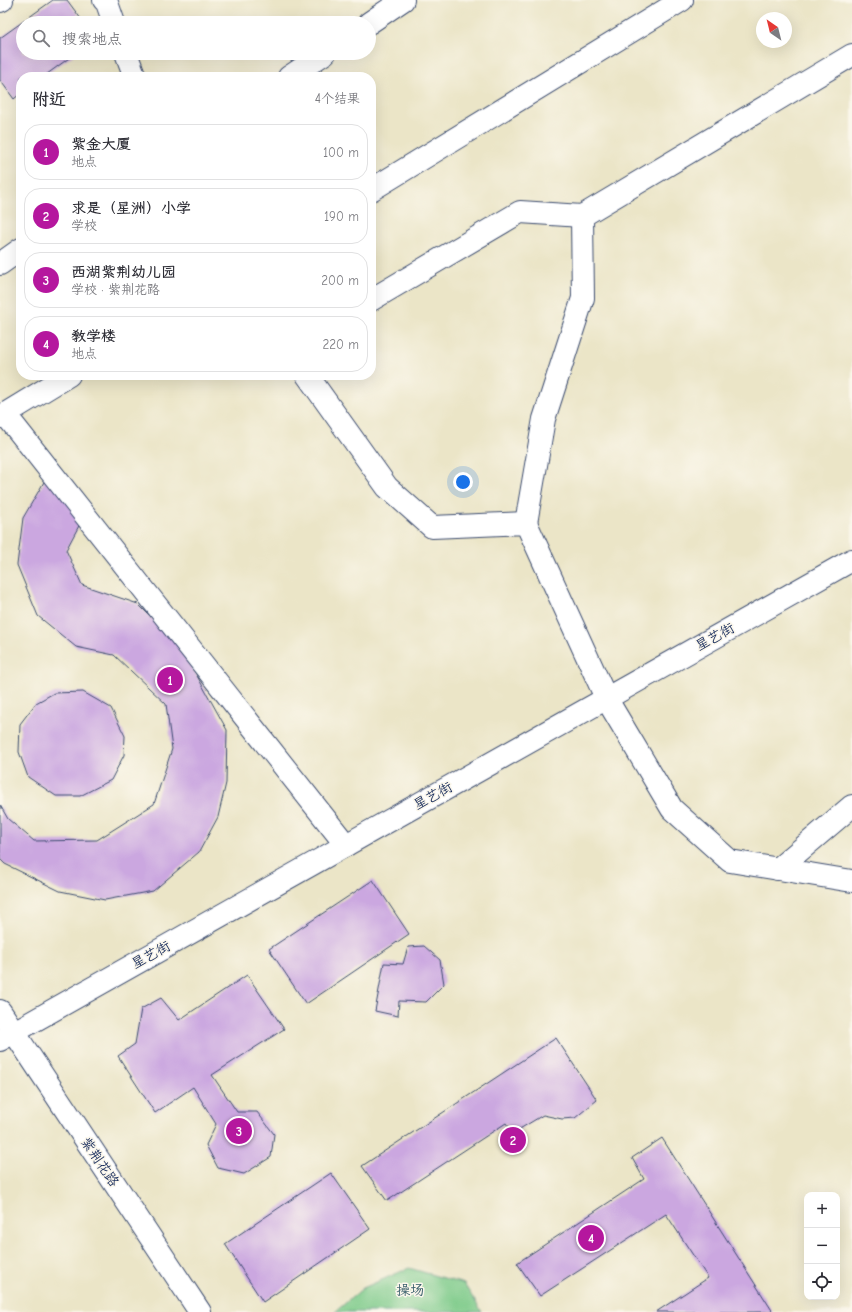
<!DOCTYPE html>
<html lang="zh">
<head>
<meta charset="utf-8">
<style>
	:root { --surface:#fff; --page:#f2f2f3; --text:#2b2b33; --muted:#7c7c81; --line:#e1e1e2; --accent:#b5179e }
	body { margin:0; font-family:"Comic Neue","LXGW WenKai TC",sans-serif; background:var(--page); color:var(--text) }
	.controls { position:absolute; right:12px; bottom:12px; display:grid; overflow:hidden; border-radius:8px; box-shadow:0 4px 16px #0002 }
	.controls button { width:36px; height:36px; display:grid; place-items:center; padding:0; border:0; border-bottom:1px solid var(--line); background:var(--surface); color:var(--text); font:20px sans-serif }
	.compass { position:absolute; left:756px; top:12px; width:36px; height:36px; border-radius:50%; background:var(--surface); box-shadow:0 4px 16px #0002; rotate:325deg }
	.you { position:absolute; left:463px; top:482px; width:14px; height:14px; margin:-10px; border:3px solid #fff; border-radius:50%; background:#1a73e8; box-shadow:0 0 0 6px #1a73e833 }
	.badge { display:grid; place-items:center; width:26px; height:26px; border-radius:50%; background:var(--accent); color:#fff; font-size:13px; font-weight:700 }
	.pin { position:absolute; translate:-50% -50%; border:2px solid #fff; box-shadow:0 1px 4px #0006 }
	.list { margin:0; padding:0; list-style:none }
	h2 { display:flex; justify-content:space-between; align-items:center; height:52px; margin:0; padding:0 16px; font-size:17px }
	h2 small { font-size:13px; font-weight:400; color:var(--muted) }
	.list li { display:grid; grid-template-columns:26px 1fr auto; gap:12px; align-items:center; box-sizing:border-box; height:56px; margin:0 8px 8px; padding:0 8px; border:1px solid var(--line); border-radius:16px }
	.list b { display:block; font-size:15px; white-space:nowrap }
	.list p { margin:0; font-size:13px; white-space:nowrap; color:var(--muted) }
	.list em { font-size:13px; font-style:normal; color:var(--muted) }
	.icon { flex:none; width:22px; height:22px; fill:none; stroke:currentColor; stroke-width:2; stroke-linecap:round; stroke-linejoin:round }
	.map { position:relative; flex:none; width:852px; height:1312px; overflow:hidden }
	.search { position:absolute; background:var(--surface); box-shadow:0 4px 16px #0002; left:16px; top:16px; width:360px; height:44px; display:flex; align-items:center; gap:10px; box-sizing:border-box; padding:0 14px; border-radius:22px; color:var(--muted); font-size:15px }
	.panel { position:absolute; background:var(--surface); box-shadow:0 4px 16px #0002; left:16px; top:72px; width:360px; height:308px; border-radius:16px }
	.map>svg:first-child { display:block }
	.green { fill:#7dca89; stroke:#4c7c74 }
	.building { fill:#cba7e0 }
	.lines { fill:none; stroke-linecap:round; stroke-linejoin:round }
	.minor-casing { stroke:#3a4a6e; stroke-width:24 }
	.minor { stroke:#fff; stroke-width:22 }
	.labels { text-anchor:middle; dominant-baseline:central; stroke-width:3; stroke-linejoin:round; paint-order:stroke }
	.street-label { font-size:14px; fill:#1b2f5e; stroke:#fbf7ec }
	.park-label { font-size:14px; fill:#385e6b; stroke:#fbf7ec }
</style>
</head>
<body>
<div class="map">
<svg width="852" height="1312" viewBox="0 0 852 1312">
	<rect width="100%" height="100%" fill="#fbf7ec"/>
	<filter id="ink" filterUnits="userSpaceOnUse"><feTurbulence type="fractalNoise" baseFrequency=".025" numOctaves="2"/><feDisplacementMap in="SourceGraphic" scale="8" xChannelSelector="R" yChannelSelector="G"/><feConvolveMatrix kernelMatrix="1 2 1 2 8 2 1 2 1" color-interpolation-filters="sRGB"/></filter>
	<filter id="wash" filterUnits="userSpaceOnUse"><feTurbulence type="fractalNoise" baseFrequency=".012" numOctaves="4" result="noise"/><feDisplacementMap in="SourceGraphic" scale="16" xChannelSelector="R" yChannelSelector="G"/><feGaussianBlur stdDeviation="0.9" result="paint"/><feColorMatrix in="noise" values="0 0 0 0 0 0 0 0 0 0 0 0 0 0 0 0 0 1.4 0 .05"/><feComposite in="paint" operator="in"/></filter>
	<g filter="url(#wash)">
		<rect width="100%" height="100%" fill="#ebe5c7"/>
		<polygon class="green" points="409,1268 464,1284 482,1312 335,1312 363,1288"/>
		<g id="blocks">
			<g class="building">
				<polygon points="53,0 67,0 84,23 23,23 23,53 76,53 43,77 21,77 21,93 14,99 0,80 0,38"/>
				<polygon points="48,475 82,520 66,550 82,585 138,604 181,647 227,730 226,783 218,817 199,852 153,891 105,900 60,891 5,864 0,859 0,805 8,819 34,841 97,840 154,804 172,749 166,704 114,655 76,647 38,616 17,565 23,518"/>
				<polygon points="83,692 111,708 125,736 124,755 111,780 80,796 56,796 28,777 19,752 20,724 36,703 54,693"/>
				<polygon points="373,880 409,934 306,1004 269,949"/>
				<polygon points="424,946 440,960 444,984 426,1002 399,1001 398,1016 375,1011 384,963 403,964 408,947"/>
				<polygon points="247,975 284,1029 212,1075 237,1112 257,1112 274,1134 271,1157 244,1174 218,1168 206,1145 216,1124 193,1087 155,1113 118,1056 135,1044 141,1009 161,998 179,1020"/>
				<polygon points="556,1038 597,1100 575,1118 562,1119 543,1115 513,1133 506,1123 387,1201 362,1166"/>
				<polygon points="662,1138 773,1312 656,1312 708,1278 666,1214 540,1296 517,1263 644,1179 632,1158"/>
				<polygon points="331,1173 370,1229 263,1302 225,1244"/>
			</g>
		</g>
	</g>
	<g filter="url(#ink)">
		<use href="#blocks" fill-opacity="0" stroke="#3a4a6e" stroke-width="1"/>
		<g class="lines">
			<g class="minor-casing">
				<g id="minor">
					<polyline points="104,0 107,3 114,23"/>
					<polyline points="0,1 2,0"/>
					<polyline points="369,23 403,0"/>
					<polyline points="126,53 135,77"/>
					<polyline points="289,77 325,53"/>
					<polyline points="371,190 682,0"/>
					<polyline points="0,264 21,249"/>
					<polyline points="371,300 520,212 582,216"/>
					<polyline points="307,375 387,487 432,527 526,523 606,698 672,809 730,861 852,881"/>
					<polyline points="5,414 346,845"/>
					<polyline points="0,417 69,375"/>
					<polyline points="526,523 544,419 583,298 582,216 852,55"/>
					<polyline points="778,869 852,806"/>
					<polyline points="0,1011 200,1312"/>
					<polyline points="0,1040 852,560"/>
				</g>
			</g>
			<use href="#minor" class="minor"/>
		</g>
	</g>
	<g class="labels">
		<g class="street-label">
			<text transform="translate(715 637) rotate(-29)">星艺街</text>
			<text transform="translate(433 796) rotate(-29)">星艺街</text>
			<text transform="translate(151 955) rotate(-29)">星艺街</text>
			<text transform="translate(100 1162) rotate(56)">紫荆花路</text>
		</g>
		<g class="park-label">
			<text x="410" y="1290">操场</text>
		</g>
	</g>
</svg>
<div class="controls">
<button>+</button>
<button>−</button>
<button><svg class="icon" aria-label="locate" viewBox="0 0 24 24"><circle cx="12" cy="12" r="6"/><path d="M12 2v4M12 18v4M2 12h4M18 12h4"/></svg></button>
</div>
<svg class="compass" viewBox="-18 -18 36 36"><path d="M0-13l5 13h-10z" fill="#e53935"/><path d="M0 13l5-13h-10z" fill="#7c7c81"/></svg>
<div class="you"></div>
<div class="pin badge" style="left:170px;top:680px">1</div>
<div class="pin badge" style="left:513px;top:1140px">2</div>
<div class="pin badge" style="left:239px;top:1131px">3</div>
<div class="pin badge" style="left:591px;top:1238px">4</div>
<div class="search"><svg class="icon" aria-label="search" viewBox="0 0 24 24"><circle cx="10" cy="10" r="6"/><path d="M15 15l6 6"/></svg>搜索地点</div>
<section class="panel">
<h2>附近<small>4个结果</small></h2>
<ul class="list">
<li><span class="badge">1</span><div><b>紫金大厦</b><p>地点</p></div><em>100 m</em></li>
<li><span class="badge">2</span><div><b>求是（星洲）小学</b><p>学校</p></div><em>190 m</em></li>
<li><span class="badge">3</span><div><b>西湖紫荆幼儿园</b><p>学校 · 紫荆花路</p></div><em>200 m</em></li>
<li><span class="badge">4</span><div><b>教学楼</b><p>地点</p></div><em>220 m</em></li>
</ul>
</section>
</div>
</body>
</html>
